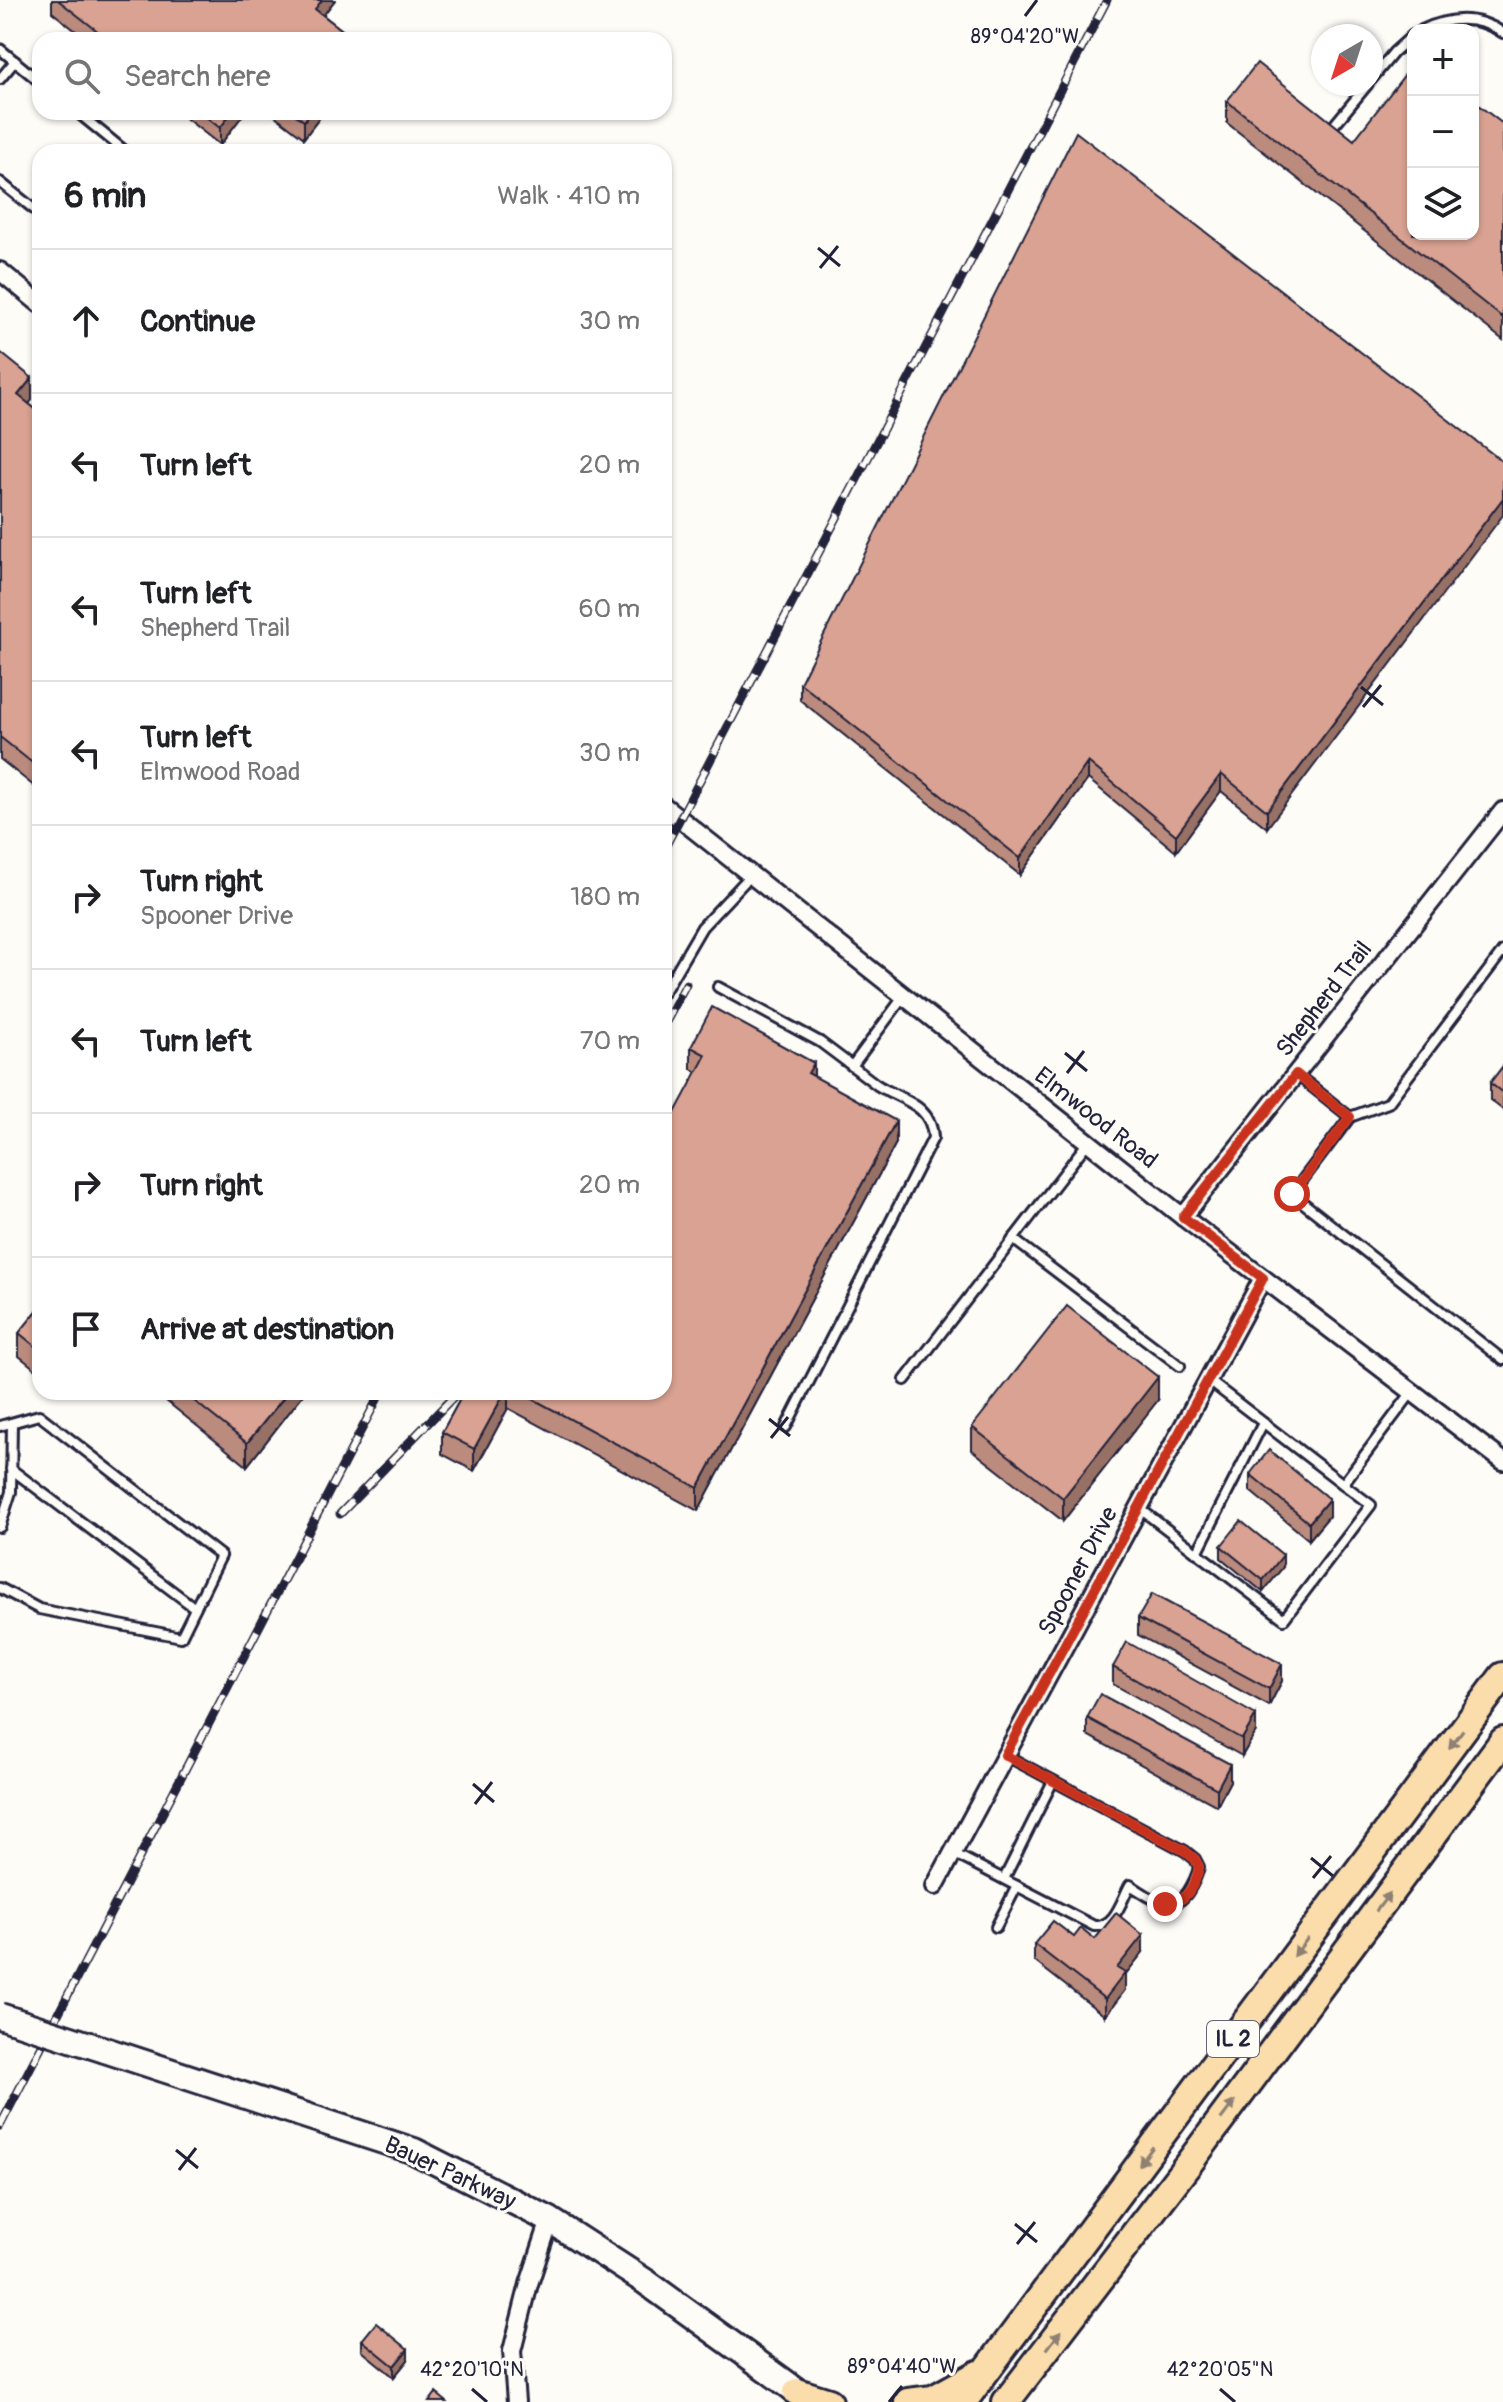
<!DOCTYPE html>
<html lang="en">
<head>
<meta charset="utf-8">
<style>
	:root { --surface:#fff; --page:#f6f6f6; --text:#202124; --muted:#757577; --line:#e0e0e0 }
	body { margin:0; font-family:Pangolin,sans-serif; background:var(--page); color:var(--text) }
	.controls { position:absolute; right:24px; top:24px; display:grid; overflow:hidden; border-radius:16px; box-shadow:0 2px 6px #0004 }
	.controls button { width:72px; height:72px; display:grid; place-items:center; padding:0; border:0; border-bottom:2px solid var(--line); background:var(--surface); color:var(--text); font:40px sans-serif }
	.compass { position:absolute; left:1311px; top:24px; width:72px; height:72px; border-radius:50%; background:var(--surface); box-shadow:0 2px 6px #0004; rotate:219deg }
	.stop { position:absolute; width:24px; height:24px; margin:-18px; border:6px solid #c8321e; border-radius:50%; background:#fff }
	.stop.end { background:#c8321e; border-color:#fff; box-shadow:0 2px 8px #0008 }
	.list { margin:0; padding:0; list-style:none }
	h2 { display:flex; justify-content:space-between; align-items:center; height:104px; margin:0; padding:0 32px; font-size:34px }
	h2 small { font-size:26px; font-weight:400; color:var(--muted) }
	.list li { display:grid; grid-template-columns:52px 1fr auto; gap:24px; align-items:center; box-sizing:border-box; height:144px; padding:0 32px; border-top:2px solid var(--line) }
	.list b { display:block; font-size:30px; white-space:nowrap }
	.list p { margin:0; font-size:26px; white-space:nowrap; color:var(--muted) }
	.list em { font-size:26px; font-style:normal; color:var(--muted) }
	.icon { flex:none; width:44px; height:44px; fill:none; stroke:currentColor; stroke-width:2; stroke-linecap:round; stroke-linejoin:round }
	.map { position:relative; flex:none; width:1503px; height:2402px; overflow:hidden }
	.search { position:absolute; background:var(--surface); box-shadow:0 2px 6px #0004; left:32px; top:32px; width:640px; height:88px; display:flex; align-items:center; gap:20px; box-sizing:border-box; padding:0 28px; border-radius:24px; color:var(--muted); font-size:30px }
	.panel { position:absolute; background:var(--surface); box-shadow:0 2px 6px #0004; left:32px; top:144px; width:640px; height:1256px; border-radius:24px }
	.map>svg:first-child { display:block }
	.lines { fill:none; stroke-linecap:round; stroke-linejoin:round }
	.lane-casing { stroke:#22223b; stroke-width:14 }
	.street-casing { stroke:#22223b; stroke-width:22 }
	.secondary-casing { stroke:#22223b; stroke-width:30 }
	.primary-casing { stroke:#22223b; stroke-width:32 }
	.lane { stroke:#fdfcf7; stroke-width:8 }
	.street { stroke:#fdfcf7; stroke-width:16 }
	.secondary { stroke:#fdfcf7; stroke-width:24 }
	.primary { stroke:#fbddab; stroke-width:26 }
	.rail-casing { stroke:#22223b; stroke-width:9 }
	.rail { stroke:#fdfcf7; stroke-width:6; stroke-dasharray:18; stroke-linecap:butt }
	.secondary-bridge-casing { stroke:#22223b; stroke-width:30; stroke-linecap:butt }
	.secondary-bridge { stroke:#fdfcf7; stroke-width:24 }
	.wall { fill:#bb8b7e; stroke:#22223b; stroke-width:2 }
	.shaded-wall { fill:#987166; stroke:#22223b; stroke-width:2 }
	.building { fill:#d9a292; stroke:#22223b; stroke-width:2 }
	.oneway { fill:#8e8073 }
	.route { stroke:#c8321e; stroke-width:10 }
	.ticks { fill:none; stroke:#22223b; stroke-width:3 }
	.labels { text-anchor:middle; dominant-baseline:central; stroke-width:6; stroke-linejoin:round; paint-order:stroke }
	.shield { fill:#fdfcf7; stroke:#646373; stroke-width:2 }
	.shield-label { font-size:22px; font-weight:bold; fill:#22223b }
	.street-label { font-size:24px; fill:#22223b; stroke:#fdfcf7 }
	.ticks-label { font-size:20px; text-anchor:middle; fill:#22223b; stroke:#fdfcf7; stroke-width:6; stroke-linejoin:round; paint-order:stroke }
</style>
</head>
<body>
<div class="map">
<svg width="1503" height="2402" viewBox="0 0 1503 2402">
	<rect width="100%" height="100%" fill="#fdfcf7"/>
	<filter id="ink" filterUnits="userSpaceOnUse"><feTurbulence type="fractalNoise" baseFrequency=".0125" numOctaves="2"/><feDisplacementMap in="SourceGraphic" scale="16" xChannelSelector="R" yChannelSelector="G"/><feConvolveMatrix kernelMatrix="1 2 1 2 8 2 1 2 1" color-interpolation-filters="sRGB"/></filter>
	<g filter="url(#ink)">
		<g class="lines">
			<g class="lane-casing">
				<g id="lane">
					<path d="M1422,30C1449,17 1477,15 1503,33"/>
					<polyline points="0,49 40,82"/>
					<polyline points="0,79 15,61"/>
					<polyline points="1371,80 1394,52 1413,35"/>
					<polyline points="77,112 126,152"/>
					<polyline points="1330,130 1368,84"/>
					<polyline points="0,182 40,214"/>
					<polyline points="1503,951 1388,1103 1350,1117 1292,1194 1503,1360"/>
					<polyline points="718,987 820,1042 852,1066"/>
					<polyline points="664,992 702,927 751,875"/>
					<polyline points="1296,1074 1350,1117"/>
					<polyline points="1013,1239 1180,1366"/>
					<polyline points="905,1380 1088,1142"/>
					<polyline points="1208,1380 1343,1484 1412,1392"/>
					<polyline points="0,1426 39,1415 221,1556 181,1637 39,1609 0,1588"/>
					<path d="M786,1427L933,1138C932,1104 901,1100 877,1085C869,1079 860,1072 852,1066L904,996"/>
					<polyline points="11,1469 195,1608"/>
					<polyline points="1139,1508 1284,1619 1371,1505 1343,1484"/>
					<polyline points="0,1527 11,1492 12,1423"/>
					<polyline points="1197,1553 1263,1423"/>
					<path d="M953,1853L1094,1926C1115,1928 1121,1901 1130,1885C1149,1896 1171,1917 1188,1892C1193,1884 1197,1876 1199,1867L1195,1859L1185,1851L1005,1755"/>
					<polyline points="1004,1879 1053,1781"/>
					<polyline points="996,1927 1017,1886"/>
				</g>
			</g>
			<g class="street-casing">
				<g id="street">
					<polyline points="0,271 40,304"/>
					<polyline points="664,806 1183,1217 1503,1461"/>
					<polyline points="1183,1217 1503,811"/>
					<polyline points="935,1886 1263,1278"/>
					<polyline points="516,2402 512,2351 529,2284 550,2220"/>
				</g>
			</g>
			<g class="secondary-casing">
				<polyline id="secondary" points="105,2050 414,2151 550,2220 646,2282 812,2402"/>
			</g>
			<g class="primary-casing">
				<g id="primary">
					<polyline points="797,2392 829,2402"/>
					<polyline points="908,2402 933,2399 978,2374"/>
					<polyline points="963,2402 1503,1676"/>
					<polyline points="1006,2402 1189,2163 1503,1741"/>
				</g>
			</g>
			<use href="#lane" class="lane"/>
			<use href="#street" class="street"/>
			<use href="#secondary" class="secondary"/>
			<use href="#primary" class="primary"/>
			<g class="rail-casing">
				<g id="rail">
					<polyline points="664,849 1107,0"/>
					<polyline points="664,1026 686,984"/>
					<polyline points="340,1514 458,1392"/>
					<polyline points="0,2126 381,1392"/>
				</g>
			</g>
			<use href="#rail" class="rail"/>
			<g class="secondary-bridge-casing">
				<polyline id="secondary-bridge" points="0,2016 105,2050"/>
			</g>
			<use href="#secondary-bridge" class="secondary-bridge"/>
		</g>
		<g class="wall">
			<polygon points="52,0 335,0 323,15 355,40 87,40 52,12"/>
			<polygon points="1227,101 1354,140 1503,124 1503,340 1227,123"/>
			<polygon points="178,112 245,112 220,145"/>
			<polygon points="270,112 324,112 304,138"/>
			<polygon points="0,352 32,400 29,404 38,411 40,408 40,791 0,759"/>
			<polygon points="1503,462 1267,828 1221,791 1176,852 1088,779 1020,875 800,700 800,683"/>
			<polygon points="691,1047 814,1077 896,1143 698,1511 508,1408 474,1471 442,1454 442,1432 464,1392 664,1392 697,1072 691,1069"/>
			<polygon points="1503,1066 1503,1110 1490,1100 1490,1083"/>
			<polygon points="40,1307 40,1373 19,1356 19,1333"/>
			<polygon points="155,1392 305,1392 247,1466"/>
			<polygon points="1158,1400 1063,1521 972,1450 972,1427"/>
			<polygon points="1250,1474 1329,1516 1309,1540 1250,1491"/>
			<polygon points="1221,1546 1283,1567 1263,1592 1221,1558"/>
			<polygon points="1138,1618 1282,1681 1269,1706 1138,1635"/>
			<polygon points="1113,1667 1256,1732 1242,1756 1113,1684"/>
			<polygon points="1087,1718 1230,1781 1217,1806 1087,1735"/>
			<polygon points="1074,1937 1095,1939 1143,1952 1125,1975 1125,1990 1105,2016 1034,1961 1034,1944"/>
			<polygon points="362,2340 408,2360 394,2377 362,2351"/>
		</g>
		<g class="shaded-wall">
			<polygon points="322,0 335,0 315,26 315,9"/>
			<polygon points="232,112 245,112 220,145 220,128"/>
			<polygon points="311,112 324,112 304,138 304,121"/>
			<polygon points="32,378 32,400 18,418 18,395"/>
			<polygon points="1503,498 1503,515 1267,828 1267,811"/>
			<polygon points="1088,762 1088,779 1020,875 1020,858"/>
			<polygon points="1221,774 1221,791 1176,852 1176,835"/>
			<polygon points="814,1063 814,1085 808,1073"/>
			<polygon points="896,1121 896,1143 698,1511 698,1488"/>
			<polygon points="1158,1377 1158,1400 1063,1521 1063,1498"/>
			<polygon points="288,1392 305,1392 247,1466 247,1443"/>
			<polygon points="505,1392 508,1392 508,1408 474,1471 474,1449"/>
			<polygon points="1329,1499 1329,1516 1309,1540 1309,1523"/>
			<polygon points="1283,1555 1283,1567 1263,1592 1263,1580"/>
			<polygon points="1282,1664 1282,1681 1269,1706 1269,1689"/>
			<polygon points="1256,1715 1256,1732 1242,1756 1242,1739"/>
			<polygon points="1230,1764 1230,1781 1217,1806 1217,1789"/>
			<polygon points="1143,1935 1143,1952 1125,1975 1125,1990 1105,2016 1105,1999 1117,1968"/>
			<polygon points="408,2349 408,2360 394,2377 394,2366"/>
		</g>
		<g class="building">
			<polygon points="58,0 322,0 315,9 355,40 109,40"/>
			<polygon points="1257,63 1354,140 1413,64 1413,234 1473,234 1473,101 1503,124 1503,318 1227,101"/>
			<polygon points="200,112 232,112 220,128"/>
			<polygon points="292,112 311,112 304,121"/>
			<polygon points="1076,132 1503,462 1503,498 1267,811 1221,774 1176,835 1088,762 1020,858 800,683"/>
			<polygon points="0,352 32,378 18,395 38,411 40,408 40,769 0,737"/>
			<polygon points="712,1007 814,1063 808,1073 896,1121 698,1488 520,1392 664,1392 664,1133 706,1055 691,1047"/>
			<polygon points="1503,1066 1503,1093 1490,1083"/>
			<polygon points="1067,1306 1158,1377 1063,1498 972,1427"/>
			<polygon points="40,1307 40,1350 19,1333"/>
			<polygon points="183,1392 288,1392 247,1443"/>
			<polygon points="464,1392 505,1392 474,1449 442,1432"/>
			<polygon points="1269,1450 1329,1499 1309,1523 1250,1474"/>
			<polygon points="1241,1521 1283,1555 1263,1580 1221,1546"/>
			<polygon points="1152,1594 1282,1664 1269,1689 1138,1618"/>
			<polygon points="1127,1642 1256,1715 1242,1739 1113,1667"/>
			<polygon points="1100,1694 1230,1764 1217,1789 1087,1718"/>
			<polygon points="1116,1913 1143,1935 1117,1968 1125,1973 1105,1999 1034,1944 1053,1921 1074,1937 1081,1928 1095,1939"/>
			<polygon points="376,2323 408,2349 394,2366 362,2340"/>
			<polygon points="436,2393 447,2402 429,2402"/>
		</g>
		<defs><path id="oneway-solid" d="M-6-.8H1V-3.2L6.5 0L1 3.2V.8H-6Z" transform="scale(2)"/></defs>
		<g class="oneway">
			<use href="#oneway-solid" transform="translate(1456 1739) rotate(127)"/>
			<use href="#oneway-solid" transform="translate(1383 1902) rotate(-53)"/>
			<use href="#oneway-solid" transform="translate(1301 1947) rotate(127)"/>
			<use href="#oneway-solid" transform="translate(1228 2110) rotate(-53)"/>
			<use href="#oneway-solid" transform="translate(1146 2156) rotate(127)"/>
			<use href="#oneway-solid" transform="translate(1054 2340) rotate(-53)"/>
		</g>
	</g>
	<g class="lines" filter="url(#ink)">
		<path class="route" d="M1165,1904C1184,1906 1196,1884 1199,1867L1195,1859L1185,1851L1005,1755L1263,1278L1183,1217L1296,1074L1350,1117L1292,1194"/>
	</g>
	<path class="ticks" d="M1025,16L1037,0M818,248L840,266M820,268L838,246M1361,687L1383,705M1363,707L1381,685M1065,1053L1087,1071M1067,1073L1084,1051M769,1419L790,1436M771,1438L788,1417M473,1784L494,1802M475,1804L492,1782M1311,1858L1333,1876M1313,1878L1331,1856M176,2150L198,2168M179,2170L196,2148M1015,2224L1037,2242M1017,2244L1035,2222M472,2389L487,2402M1220,2389L1235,2402M889,2402L902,2386"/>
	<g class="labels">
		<rect class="shield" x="1207" y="2021" width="52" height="36" rx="6"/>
		<g class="shield-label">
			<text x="1233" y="2039">IL 2</text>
		</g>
		<g class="street-label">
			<text transform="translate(1324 999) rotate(-52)">Shepherd Trail</text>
			<text transform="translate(1096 1118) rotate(38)">Elmwood Road</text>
			<text transform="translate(1078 1571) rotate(-62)">Spooner Drive</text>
			<text transform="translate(450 2173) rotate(25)">Bauer Parkway</text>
		</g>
	</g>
	<g class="ticks-label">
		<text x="1025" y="43">89°04'20"W</text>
		<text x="902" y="2373">89°04'40"W</text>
		<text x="472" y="2376">42°20'10"N</text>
		<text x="1220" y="2376">42°20'05"N</text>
	</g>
</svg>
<div class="controls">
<button>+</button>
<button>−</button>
<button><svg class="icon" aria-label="layers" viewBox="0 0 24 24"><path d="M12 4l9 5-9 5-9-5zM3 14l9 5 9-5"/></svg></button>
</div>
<svg class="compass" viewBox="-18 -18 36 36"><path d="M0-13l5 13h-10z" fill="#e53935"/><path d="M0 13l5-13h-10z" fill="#757577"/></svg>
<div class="stop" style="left:1292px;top:1194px"></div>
<div class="stop end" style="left:1165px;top:1904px"></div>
<div class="search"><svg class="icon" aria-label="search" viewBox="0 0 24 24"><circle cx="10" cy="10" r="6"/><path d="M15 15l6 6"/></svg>Search here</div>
<section class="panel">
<h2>6 min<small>Walk · 410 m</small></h2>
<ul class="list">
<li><svg class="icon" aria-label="ahead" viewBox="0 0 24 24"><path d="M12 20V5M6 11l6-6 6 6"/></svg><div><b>Continue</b></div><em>30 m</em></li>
<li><svg class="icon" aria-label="left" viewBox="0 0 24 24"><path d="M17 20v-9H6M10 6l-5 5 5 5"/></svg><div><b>Turn left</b></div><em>20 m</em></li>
<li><svg class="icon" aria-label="left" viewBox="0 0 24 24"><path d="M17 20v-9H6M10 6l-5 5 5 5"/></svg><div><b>Turn left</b><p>Shepherd Trail</p></div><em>60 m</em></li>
<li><svg class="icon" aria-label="left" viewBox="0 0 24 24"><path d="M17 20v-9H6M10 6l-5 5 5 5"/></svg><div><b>Turn left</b><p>Elmwood Road</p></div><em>30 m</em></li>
<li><svg class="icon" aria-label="right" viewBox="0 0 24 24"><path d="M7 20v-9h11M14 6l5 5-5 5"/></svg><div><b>Turn right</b><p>Spooner Drive</p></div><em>180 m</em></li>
<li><svg class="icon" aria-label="left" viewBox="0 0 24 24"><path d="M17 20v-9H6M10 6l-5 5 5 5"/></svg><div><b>Turn left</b></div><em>70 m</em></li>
<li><svg class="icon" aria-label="right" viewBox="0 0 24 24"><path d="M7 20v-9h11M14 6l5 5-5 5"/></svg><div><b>Turn right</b></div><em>20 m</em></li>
<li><svg class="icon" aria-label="arrive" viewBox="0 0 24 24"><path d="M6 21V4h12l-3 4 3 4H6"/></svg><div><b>Arrive at destination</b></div></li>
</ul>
</section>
</div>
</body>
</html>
